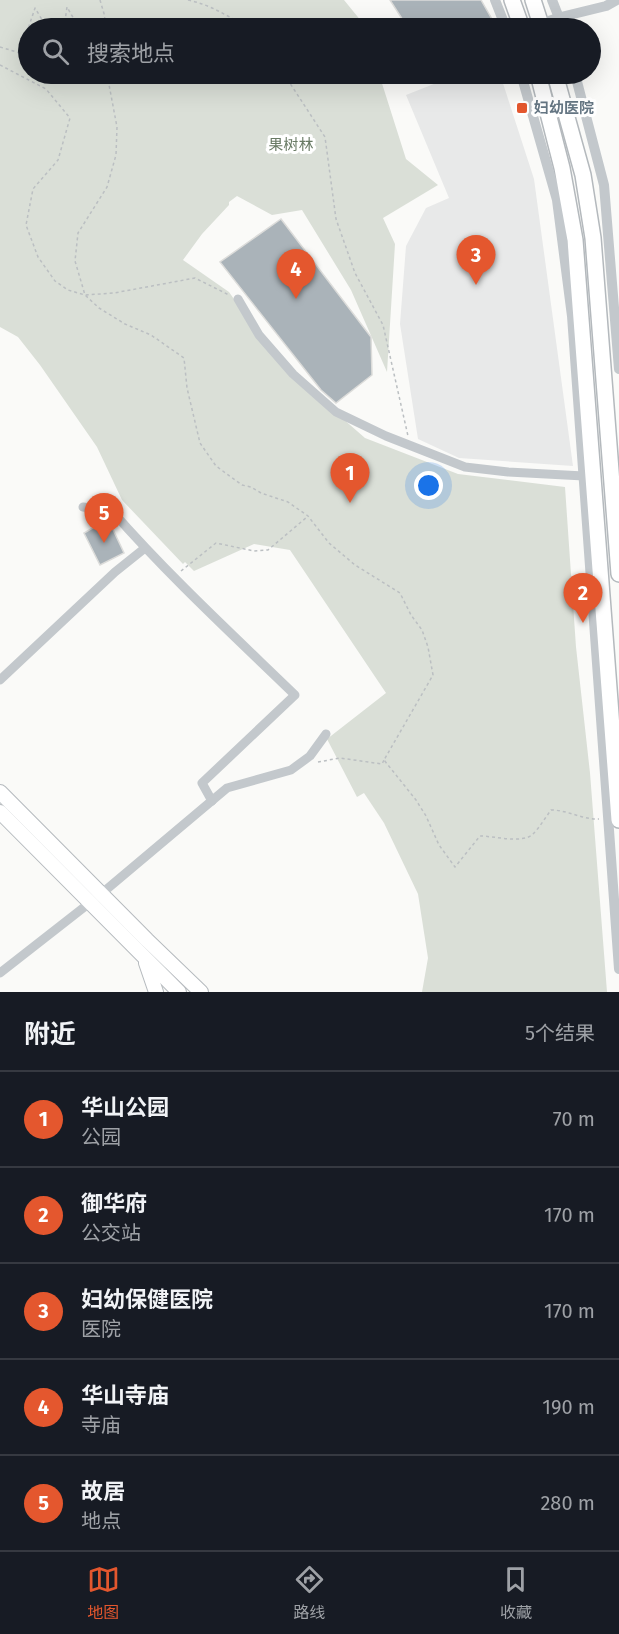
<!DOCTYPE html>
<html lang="zh">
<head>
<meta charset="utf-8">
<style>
	:root { --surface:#171b24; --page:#20242c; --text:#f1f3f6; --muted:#9ea1a6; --line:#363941; --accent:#e4572e }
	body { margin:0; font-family:"Fira Sans","Noto Sans SC",sans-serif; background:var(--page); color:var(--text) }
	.you { position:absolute; left:429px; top:486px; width:21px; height:21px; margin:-15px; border:4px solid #fff; border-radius:50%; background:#1a73e8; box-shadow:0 0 0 9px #1a73e833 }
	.badge { display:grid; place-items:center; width:39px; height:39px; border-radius:50%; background:var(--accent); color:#fff; font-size:20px; font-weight:700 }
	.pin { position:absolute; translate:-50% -50px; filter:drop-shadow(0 2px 3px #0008) }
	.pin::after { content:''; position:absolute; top:32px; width:21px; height:18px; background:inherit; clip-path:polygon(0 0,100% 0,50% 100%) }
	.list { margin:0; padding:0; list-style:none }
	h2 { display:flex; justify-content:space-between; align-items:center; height:78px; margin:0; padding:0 24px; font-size:26px }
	h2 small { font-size:20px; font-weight:400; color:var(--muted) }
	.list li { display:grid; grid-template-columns:39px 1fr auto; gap:18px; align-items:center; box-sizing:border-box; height:96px; padding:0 24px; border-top:2px solid var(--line) }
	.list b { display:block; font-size:22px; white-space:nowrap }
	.list p { margin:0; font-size:20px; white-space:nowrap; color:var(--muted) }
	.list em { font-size:20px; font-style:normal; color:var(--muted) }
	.icon { flex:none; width:33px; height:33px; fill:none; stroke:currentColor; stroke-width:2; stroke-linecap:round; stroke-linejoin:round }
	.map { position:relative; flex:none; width:619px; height:992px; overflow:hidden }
	.search { position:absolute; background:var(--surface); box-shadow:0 6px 24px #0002; left:18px; right:18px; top:18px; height:66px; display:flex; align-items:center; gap:15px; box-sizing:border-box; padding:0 21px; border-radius:33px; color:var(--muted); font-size:22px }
	.sheet { height:558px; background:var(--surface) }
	nav { display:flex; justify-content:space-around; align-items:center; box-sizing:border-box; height:84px; border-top:2px solid var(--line); background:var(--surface); font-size:16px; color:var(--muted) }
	nav a { display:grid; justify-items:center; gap:3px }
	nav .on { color:var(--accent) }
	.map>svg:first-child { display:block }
	.built { fill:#e8e9e9 }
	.green { fill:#dadfd7 }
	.building { fill:#aab3b9; stroke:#dcdcda; stroke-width:1.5 }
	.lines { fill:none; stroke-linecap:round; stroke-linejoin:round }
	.primary-casing { stroke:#b5babe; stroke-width:16 }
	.trunk-casing { stroke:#b4b9bd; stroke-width:18 }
	.path { stroke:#bbbfc2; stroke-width:1.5; stroke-dasharray:3 3; stroke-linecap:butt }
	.minor { stroke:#c3c8cc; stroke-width:9 }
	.tertiary { stroke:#c3c8cc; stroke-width:10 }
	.primary { stroke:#fff; stroke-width:14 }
	.trunk { stroke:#fff; stroke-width:15 }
	.poi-dot { fill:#e4572e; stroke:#fff; stroke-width:2 }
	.labels { text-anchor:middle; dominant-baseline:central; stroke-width:6; stroke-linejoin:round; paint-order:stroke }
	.poi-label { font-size:15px; font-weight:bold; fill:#657683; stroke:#fff; text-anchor:start }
	.park-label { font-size:15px; fill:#687a64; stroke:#fff }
</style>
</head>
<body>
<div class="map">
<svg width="619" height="992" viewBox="0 0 619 992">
	<rect width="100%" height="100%" fill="#fafaf8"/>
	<polygon class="built" points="459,74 500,74 534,179 573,466 459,458 418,439 400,324 406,246 426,208 449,198 406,95"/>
	<polygon class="green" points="0,0 344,0 366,27 367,28 28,28 28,74 379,74 406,159 438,185 383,218 395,244 387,372 351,290 302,210 272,215 237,196 229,202 229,205 202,234 183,260 229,292 278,362 365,438 458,474 565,487 576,647 590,773 607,992 422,992 428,958 418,894 384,823 364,793 357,797 327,739 386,693 290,550 254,544 194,571 185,562 183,564 122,500 97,447 40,365 18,337 0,327"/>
	<g class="building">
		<polygon points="390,0 481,0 497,28 408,28"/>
		<polygon points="281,219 371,337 372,375 336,403 321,390 220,262"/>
		<polygon points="108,519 124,553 100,565 84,533"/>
	</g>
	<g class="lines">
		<g class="primary-casing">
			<g id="primary">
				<polyline points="0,792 147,940 201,992"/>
				<polyline points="0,812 179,992"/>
				<polyline points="146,963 156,992"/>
			</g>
		</g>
		<g class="trunk-casing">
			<g id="trunk">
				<polyline points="512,0 522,28"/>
				<polyline points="533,0 542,28"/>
				<polyline points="538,74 562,168 575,240 619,820"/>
				<polyline points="555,74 583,175 593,238 619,574"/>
			</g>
		</g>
		<g class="path">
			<polyline points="100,0 105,17 101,28"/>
			<path d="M188,0C211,5 228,16 248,28"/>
			<polyline points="64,28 67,7 79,28"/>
			<polyline points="0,47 20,53 35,8 47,28"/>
			<polyline points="0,65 46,89 70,118 58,160 33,189 26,225 38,257 55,281 68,290 85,295 114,293 195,278 229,295"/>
			<path d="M107,74L117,127L116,155L107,187L78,233L75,261L85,295L99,308L125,324L151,335L184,358L187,388L200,443L216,466L242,485L251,487L261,493L288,502L308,516L329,543L355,565L400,593L411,615L422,630L428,647L433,675L384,760L416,800L426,816L439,845L455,867L480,836C494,836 523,844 533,834C540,827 545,818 551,810C568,810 583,820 599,819"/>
			<polyline points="284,74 325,137 336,219 355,273 383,325 408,436"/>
			<polyline points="181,571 216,543 254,551 268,550 307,517"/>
			<polyline points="318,762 340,758 382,764 384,760"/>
		</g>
		<g class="minor">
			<polyline points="238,299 259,335 293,374 336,412 386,436 465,467 508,472 584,476"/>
			<path d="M83,507L112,511C169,576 233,635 295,695L202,783L212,801"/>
			<polyline points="0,680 115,572 145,548"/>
			<polyline points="0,973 101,894 227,788 291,770 310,756 326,734"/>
		</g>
		<g class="tertiary">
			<polyline points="495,0 506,28"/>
			<polyline points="552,0 563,28"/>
			<polyline points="527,28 561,17 606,6 617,0"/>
			<polyline points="521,74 557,200 572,316 619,969"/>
			<polyline points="575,74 604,185 619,369"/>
		</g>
		<use href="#primary" class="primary"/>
		<use href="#trunk" class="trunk"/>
	</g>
	<rect class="poi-dot" x="516" y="102" width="12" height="12" rx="3"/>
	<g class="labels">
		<g class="poi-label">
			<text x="534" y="108">妇幼医院</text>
		</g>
		<g class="park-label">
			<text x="291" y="145">果树林</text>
		</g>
	</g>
</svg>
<div class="you"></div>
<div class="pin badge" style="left:350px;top:503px">1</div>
<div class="pin badge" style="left:583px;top:623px">2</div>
<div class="pin badge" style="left:476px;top:285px">3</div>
<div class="pin badge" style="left:296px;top:299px">4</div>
<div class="pin badge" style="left:104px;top:543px">5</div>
<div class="search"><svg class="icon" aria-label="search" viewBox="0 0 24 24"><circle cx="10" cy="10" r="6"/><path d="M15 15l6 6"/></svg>搜索地点</div>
</div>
<section class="sheet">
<h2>附近<small>5个结果</small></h2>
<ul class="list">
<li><span class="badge">1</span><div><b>华山公园</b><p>公园</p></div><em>70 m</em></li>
<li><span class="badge">2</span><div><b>御华府</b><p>公交站</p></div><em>170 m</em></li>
<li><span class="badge">3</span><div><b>妇幼保健医院</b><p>医院</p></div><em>170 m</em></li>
<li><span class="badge">4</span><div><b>华山寺庙</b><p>寺庙</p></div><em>190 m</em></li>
<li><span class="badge">5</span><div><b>故居</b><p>地点</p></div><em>280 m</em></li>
</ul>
</section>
<nav>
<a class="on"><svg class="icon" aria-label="map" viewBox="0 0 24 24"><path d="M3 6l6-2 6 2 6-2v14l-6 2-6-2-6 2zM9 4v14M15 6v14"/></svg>地图</a>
<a><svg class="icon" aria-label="directions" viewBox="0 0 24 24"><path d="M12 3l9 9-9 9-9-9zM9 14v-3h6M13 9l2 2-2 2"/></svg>路线</a>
<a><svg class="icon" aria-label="saved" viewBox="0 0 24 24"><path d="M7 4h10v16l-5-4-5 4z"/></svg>收藏</a>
</nav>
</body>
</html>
